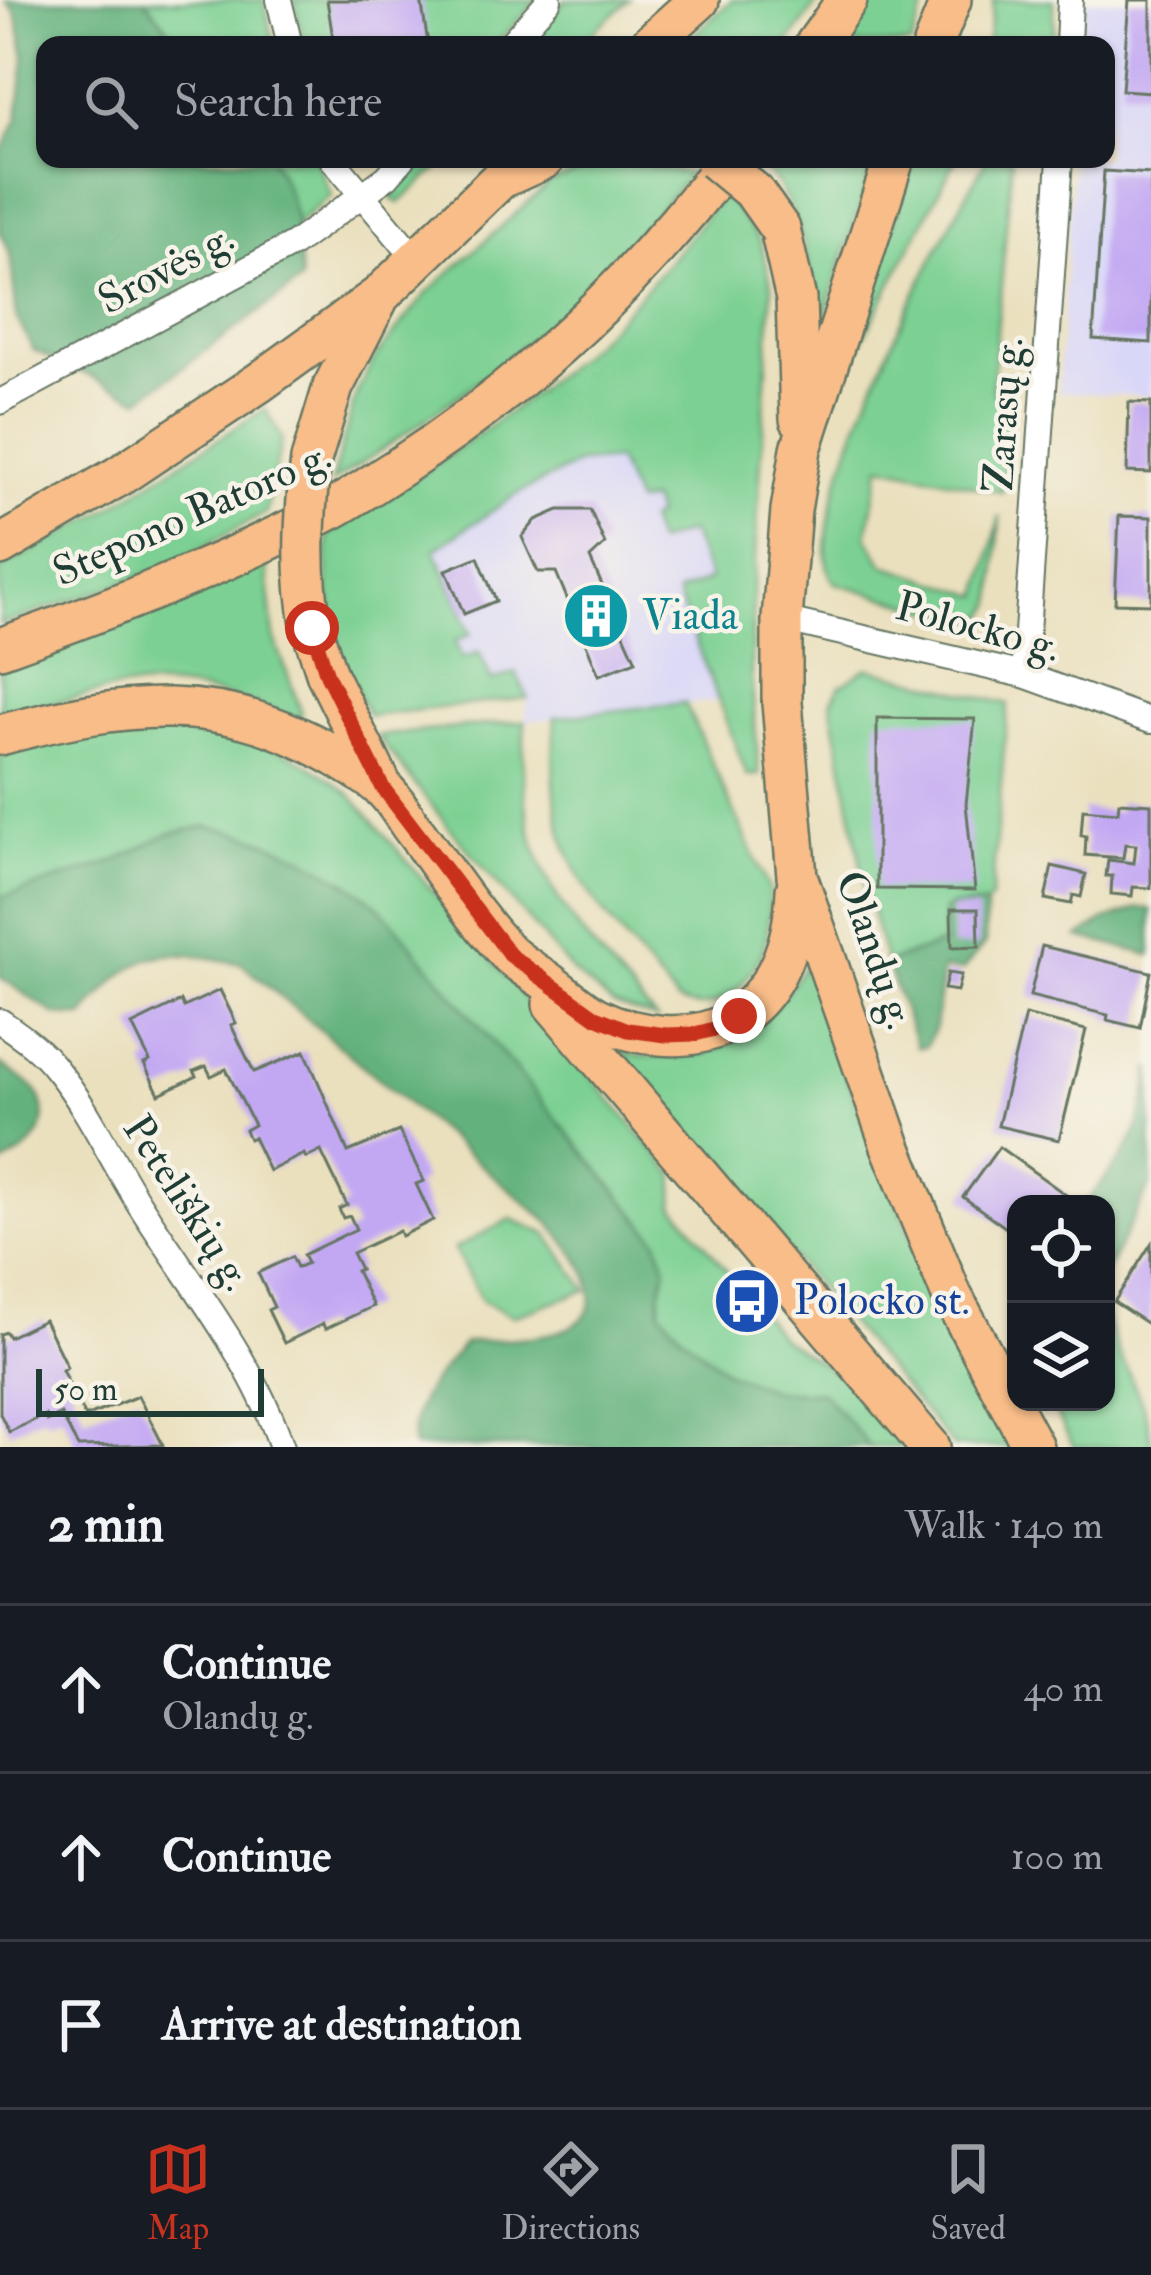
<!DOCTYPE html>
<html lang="en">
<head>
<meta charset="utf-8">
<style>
	:root { --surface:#171b24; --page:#20242c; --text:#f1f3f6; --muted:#9ea1a6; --line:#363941; --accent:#c8321e }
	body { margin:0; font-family:"IM FELL Double Pica",serif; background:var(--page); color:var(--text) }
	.controls { position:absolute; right:36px; bottom:36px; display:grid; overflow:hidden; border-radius:24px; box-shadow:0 3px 9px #0004 }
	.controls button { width:108px; height:108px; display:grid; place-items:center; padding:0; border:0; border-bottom:3px solid var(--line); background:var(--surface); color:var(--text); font:60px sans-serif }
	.scale { position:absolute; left:36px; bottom:30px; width:228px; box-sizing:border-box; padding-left:12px; border:6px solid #1f3d34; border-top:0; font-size:33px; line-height:42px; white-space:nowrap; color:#1f3d34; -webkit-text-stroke:9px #f7f3e8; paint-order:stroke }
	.stop { position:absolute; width:36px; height:36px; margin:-27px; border:9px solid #c8321e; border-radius:50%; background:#fff }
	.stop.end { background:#c8321e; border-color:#fff; box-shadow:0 3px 12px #0008 }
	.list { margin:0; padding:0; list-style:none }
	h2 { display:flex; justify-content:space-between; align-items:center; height:156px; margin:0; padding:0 48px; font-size:51px }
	h2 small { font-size:39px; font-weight:400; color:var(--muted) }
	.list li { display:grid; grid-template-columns:78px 1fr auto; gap:36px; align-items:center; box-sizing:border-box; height:168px; padding:0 48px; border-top:3px solid var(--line) }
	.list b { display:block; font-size:45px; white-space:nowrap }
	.list p { margin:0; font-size:39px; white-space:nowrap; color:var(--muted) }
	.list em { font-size:39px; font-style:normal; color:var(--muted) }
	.icon { flex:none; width:66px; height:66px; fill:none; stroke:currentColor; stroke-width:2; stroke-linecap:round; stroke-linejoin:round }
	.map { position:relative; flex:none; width:1151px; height:1447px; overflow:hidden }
	.search { position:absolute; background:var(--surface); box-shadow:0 3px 9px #0004; left:36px; right:36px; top:36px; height:132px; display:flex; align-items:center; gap:30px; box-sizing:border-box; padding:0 42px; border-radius:24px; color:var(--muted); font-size:45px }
	.sheet { height:660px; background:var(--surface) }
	nav { display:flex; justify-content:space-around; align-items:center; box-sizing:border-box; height:168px; border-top:3px solid var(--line); background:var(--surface); font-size:33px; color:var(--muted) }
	nav a { display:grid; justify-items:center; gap:6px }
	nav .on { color:var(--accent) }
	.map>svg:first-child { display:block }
	.built { fill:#d9d7f8 }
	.green { fill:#7bd093; stroke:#4d8664; stroke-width:3 }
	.forest { fill:#64b27d; stroke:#427858; stroke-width:3 }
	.building { fill:#c2a8f3 }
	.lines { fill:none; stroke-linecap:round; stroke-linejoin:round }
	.minor-casing { stroke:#667664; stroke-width:28 }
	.primary-casing { stroke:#667664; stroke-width:44 }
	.minor { stroke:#fff; stroke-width:24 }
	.primary { stroke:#f8bd89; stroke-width:39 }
	.primary-bridge-casing { stroke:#667664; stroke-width:44; stroke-linecap:butt }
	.primary-bridge { stroke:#f8bd89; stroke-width:39 }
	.route { stroke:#c8321e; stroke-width:15 }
	.labels { text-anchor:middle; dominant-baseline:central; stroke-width:9; stroke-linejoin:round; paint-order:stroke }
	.street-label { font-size:42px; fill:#1f3d34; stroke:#f7f3e8 }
	.culture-label { font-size:42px; fill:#0d838f; stroke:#f7f3e8; text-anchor:start }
	.transit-label { font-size:42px; fill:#164399; stroke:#f7f3e8; text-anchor:start }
</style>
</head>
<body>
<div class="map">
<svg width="1151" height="1447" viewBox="0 0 1151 1447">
	<rect width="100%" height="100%" fill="#f7f3e8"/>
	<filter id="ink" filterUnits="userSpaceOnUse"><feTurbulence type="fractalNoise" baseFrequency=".00833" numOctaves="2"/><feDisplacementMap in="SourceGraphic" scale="24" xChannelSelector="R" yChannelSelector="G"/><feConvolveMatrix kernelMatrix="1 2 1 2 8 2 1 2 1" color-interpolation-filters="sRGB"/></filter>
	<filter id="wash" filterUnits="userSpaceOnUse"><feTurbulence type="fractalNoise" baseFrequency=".004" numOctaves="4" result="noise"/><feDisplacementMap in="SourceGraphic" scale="48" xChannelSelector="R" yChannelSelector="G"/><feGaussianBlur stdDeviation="2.7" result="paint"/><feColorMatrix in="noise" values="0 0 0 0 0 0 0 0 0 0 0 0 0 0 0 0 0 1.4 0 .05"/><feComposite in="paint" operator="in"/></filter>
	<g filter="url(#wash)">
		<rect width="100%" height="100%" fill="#eae0be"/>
		<g class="built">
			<polygon points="1084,0 1151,0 1151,396 1058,392 1073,159 1106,159 1106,45 1081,45"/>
			<polygon points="617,459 635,503 651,499 656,515 656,543 689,531 710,580 677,593 718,701 525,721 528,698 516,673 491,681 462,660 454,641 470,634 435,549 519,493 579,463"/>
		</g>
		<g class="green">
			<polygon points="145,0 264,0 274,45 181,45"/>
			<polygon points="294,0 538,0 495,45 305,45"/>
			<polygon points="566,0 629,0 578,45 525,45"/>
			<polygon points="732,0 819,0 787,45 683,45"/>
			<polygon points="865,0 927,0 911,45 832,45"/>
			<polygon points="994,0 1054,0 1054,45 987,45"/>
			<polygon points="270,159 316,159 331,195 297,224 279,171"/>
			<polygon points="424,159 449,159 399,203 391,198"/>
			<path d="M755,159H874L819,334C812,272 804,203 755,159Z"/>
			<polygon points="914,159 956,159 847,369"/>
			<path d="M987,159H1012L992,389L1007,418L1002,492L881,465L867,536L884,565L980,596L1000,516L994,603L987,616L971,622L835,583C787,527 949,221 987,159Z"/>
			<path d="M624,162L690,174C657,211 625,250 590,285C512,362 422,424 331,483L357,392L374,359L427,293L551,182L600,164Z"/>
			<path d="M724,194L760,241L772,286L753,588L751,673L759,775H747L677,593L710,580L690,532L656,543L648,520L656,515L651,500L636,503L617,460L579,463L519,493L435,549L471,634L455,641L462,659L479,652L492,681L516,673L528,698L369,716C335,650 324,610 328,535C416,478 504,422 583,352C636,305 679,249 724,194Z"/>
			<polygon points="265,409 282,438 266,513 157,571 0,625 0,569 107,510"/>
			<path d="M266,563L274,637L302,714L298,718C253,705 206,687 159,686C106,685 51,705 0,717V665Z"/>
			<polygon points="867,668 1008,704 991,898 986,905 950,907 945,943 886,963 865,887 831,702 840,686"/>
			<path d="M685,703L769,889C769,905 770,922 766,938C758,976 717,1022 677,1001C588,894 544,866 555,717Z"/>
			<path d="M525,721C514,872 563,913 656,1019L613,1005L573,972L448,826L377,736Z"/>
			<path d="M177,722C252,738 288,744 350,794L675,1175L674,1205L781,1338L860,1388L910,1447H870L822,1392L775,1391L727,1372L683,1336L660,1311V1293L666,1269L658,1241L380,907L344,880L168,834L114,862L0,898V755L79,735Z"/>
			<path d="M810,957L847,1079L917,1251L1014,1447H954L620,1053C719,1069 759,1040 810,957Z"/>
			<polygon points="511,1219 547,1234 587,1290 513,1316 482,1301 454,1249"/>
			<path d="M1106,1315C1115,1362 1151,1398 1151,1447H1074L1050,1402H1106Z"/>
		</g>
		<g class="forest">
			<path d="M5,0H145L181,45H45V159H270C297,194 298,238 301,281L140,399L33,350L17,318L10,254L0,231V155L18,118L25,57L16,12Z"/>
			<path d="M206,826C273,837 327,866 380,907L658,1241L666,1269L660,1293V1310L683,1336L727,1372L775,1391L822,1392L870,1447H413C407,1404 439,1373 465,1343C504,1335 609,1348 589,1280C583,1261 563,1240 551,1224L242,964C157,946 138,948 83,1017L56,1015L0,977V898L114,862L168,834Z"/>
			<polygon points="986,905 985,943 963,970 943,969 935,1027 926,1046 917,1047 886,963 944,943 944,911 950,907"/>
			<polygon points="1140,908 1151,909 1151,955 1079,937 1103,921"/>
			<path d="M0,1064C11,1072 33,1084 39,1096C55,1130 27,1153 0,1166Z"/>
			<path d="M1151,1068V1184L1106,1272V1204H1085C1130,1146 1140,1145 1151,1068Z"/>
		</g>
		<g id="blocks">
			<g class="building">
				<polygon points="327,0 421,0 428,43 334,45"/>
				<polygon points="1129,0 1151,0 1151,92 1122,90"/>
				<polygon points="1104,171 1151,174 1151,343 1093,339"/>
				<polygon points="1129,402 1151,403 1151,473 1127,472"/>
				<polygon points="559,510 590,510 605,544 590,558 636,661 599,675 556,572 538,572 522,537 536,520"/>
				<polygon points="1119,516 1151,517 1151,604 1115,603"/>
				<polygon points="478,557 496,601 464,614 446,570"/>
				<polygon points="877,718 975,719 966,804 975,890 877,889"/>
				<polygon points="1119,802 1151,804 1151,888 1133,887 1132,896 1111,894 1112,876 1106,876 1108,860 1134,863 1136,845 1125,844 1123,858 1085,855 1086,836 1081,835 1083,809 1118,812"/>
				<polygon points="1052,866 1086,874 1081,897 1073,895 1071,904 1045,899"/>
				<polygon points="951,909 978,909 979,946 952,947"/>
				<polygon points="1042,946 1151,972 1140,1028 1107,1020 1108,1015 1030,996"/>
				<polygon points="948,973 961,975 957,991 944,989"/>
				<polygon points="220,990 236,1023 231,1025 254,1072 305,1051 348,1152 399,1131 424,1181 416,1184 433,1220 401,1236 399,1231 352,1253 360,1269 356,1271 373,1306 325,1329 323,1324 284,1343 268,1310 274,1307 258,1273 292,1257 297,1267 301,1266 307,1263 303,1255 356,1229 350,1216 343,1218 339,1209 347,1205 321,1151 306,1158 304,1154 269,1171 253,1137 249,1139 245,1130 254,1125 226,1069 211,1076 206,1066 194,1071 197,1076 159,1094 144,1064 150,1061 132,1025 181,1001 184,1007"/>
				<polygon points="1025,1015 1086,1030 1059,1140 998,1126"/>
				<polygon points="999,1147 1069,1197 1063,1204 1016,1204 1016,1235 963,1197"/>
				<polygon points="1151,1244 1151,1326 1114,1302"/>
				<polygon points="44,1320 67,1367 62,1370 85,1417 138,1396 163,1445 78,1447 61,1414 47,1421 45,1415 9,1432 0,1414 0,1334 6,1332 9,1337"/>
			</g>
		</g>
	</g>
	<g filter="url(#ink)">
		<use href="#blocks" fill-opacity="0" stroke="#667664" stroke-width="3"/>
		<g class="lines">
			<g class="minor-casing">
				<g id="minor">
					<polyline points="279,0 290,45"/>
					<polyline points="509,45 549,0"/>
					<polyline points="1068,45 1070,0"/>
					<polyline points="332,159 415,258"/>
					<polyline points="0,402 294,244 387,177 403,159"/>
					<polyline points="782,619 1024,675 1151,721"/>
					<polyline points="1024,675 1060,159"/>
					<path d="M0,1021C20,1035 41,1049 56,1069C88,1108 111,1159 138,1202C188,1281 252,1358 282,1447"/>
				</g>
			</g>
			<g class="primary-casing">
				<g id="primary">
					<polyline points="649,45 699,0"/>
					<polyline points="815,45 847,0"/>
					<polyline points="933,45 951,0"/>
					<polyline points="894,159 801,449 791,510 782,619 782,703 797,876 891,1146 952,1296 1033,1447"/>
					<polyline points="780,229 796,299 800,419"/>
					<polyline points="311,460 333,387 377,301"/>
					<polyline points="0,546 119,476 260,382 379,296 500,179 544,159"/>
					<polyline points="312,629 327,675 380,782"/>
					<path d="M0,648C112,608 223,565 328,511C352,499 375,482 398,468C527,385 637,281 729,159"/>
					<path d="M0,735C123,702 220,689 335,756C350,765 367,775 380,786C394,797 403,816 414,830C444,870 473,916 508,953C519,963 533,972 545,980C562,992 579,1008 597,1018C635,1037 691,1044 729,1022C777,995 794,942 796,890"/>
					<polyline points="553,1004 930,1447"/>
				</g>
			</g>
			<use href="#minor" class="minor"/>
			<use href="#primary" class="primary"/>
			<g class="primary-bridge-casing">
				<g id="primary-bridge">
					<polyline points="714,159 754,192 780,229"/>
					<path d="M311,460C304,518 301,571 312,629"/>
				</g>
			</g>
			<use href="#primary-bridge" class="primary-bridge"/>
		</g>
	</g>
	<g class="lines" filter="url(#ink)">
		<polyline class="route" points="312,628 327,675 383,788 510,955 596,1017 628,1030 666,1035 695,1034 722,1027 739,1016"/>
	</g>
	<defs>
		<g id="building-disc" transform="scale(3.45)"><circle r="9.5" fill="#0f9aa8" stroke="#f7f3e8"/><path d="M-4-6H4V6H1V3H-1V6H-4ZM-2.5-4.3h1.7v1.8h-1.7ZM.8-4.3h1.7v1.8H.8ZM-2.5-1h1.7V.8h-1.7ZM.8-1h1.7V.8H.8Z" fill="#fff"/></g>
		<g id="bus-disc" transform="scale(3.45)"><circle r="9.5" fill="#1a4fb4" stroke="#f7f3e8"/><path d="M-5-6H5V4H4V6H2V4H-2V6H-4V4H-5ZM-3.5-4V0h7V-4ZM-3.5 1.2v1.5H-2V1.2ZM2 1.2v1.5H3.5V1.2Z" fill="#fff"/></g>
	</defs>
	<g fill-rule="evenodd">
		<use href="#building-disc" x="596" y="616"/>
		<use href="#bus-disc" x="747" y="1301"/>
	</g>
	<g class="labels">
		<g class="street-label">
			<text transform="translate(166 269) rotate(-28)">Srovės g.</text>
			<text transform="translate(1004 415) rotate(-86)">Zarasų g.</text>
			<text transform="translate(192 514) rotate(-24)">Stepono Batoro g.</text>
			<text transform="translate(978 627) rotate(15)">Polocko g.</text>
			<text transform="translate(875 950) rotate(71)">Olandų g.</text>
			<text transform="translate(187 1203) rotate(57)">Peteliškių g.</text>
		</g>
		<g class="culture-label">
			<text x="642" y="616">Viada</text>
		</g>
		<g class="transit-label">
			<text x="794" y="1301">Polocko st.</text>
		</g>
	</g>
</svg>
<div class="controls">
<button><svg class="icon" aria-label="locate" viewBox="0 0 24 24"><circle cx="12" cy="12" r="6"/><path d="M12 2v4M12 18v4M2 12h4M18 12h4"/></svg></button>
<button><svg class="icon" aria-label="layers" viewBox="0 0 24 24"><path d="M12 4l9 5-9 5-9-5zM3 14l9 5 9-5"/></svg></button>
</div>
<div class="scale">50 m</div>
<div class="stop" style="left:312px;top:628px"></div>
<div class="stop end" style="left:739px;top:1016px"></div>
<div class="search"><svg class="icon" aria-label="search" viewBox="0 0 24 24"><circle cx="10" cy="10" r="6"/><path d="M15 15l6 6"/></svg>Search here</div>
</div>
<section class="sheet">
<h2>2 min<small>Walk · 140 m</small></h2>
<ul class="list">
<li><svg class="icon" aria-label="ahead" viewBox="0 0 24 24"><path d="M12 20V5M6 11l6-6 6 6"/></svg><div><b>Continue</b><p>Olandų g.</p></div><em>40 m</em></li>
<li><svg class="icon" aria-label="ahead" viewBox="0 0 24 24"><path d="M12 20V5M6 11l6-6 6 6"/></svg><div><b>Continue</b></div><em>100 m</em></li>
<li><svg class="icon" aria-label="arrive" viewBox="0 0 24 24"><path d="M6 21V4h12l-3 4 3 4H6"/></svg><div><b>Arrive at destination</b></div></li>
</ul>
</section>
<nav>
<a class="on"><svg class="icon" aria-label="map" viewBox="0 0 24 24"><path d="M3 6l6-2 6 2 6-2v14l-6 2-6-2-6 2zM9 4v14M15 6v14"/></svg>Map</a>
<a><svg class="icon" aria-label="directions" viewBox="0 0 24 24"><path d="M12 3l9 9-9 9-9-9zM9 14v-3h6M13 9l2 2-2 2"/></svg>Directions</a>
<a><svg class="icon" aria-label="saved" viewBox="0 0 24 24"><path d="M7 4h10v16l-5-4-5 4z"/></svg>Saved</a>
</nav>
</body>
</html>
